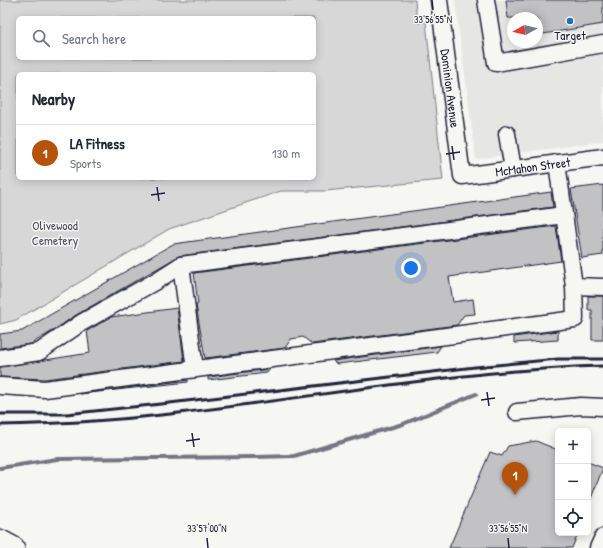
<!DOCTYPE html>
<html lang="en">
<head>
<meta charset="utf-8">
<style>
	:root { --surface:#fff; --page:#f6f6f7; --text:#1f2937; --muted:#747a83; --line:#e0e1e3; --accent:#b45309 }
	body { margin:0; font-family:"Patrick Hand",sans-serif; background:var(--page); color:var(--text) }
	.controls { position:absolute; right:12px; bottom:12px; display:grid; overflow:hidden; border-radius:6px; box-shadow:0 2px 10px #0003 }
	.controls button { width:36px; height:36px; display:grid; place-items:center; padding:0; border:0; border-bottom:1px solid var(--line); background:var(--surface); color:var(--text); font:20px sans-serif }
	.compass { position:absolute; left:507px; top:12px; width:36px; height:36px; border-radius:50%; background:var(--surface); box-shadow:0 2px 10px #0003; rotate:262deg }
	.you { position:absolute; left:411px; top:268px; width:14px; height:14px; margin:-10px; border:3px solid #fff; border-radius:50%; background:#1a73e8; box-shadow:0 0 0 6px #1a73e833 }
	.badge { display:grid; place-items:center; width:26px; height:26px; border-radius:50%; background:var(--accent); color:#fff; font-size:13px; font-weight:700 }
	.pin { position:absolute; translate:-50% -33px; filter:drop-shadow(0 1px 2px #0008) }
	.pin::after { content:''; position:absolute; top:21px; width:14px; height:12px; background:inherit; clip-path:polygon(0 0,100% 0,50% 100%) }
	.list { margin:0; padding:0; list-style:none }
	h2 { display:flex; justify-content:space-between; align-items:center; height:52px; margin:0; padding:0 16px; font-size:17px }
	h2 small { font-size:13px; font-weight:400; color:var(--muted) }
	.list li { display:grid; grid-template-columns:26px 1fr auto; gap:12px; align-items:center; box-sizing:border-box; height:56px; padding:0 16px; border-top:1px solid var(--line) }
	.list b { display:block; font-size:15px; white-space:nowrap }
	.list p { margin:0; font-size:13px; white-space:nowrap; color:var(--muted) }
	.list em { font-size:13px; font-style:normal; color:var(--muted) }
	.icon { flex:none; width:22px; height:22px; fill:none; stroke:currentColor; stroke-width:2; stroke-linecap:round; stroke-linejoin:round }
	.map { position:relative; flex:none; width:603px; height:548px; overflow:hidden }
	.search { position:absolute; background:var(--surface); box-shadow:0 2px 10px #0003; left:16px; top:16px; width:300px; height:44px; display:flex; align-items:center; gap:10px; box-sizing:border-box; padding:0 14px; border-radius:6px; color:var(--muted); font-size:15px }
	.panel { position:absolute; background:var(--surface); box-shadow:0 2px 10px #0003; left:16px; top:72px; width:300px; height:108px; border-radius:6px }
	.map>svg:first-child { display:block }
	.built { fill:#e6e6e4; fill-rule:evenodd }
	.green { fill:#d7d7d7; stroke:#7c7c89; fill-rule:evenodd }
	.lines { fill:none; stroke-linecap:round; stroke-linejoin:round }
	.stream { stroke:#757583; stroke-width:4 }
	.building { fill:#c2c2c4; stroke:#22223b }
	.minor-casing { stroke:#22223b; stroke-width:19 }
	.highway-casing { stroke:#22223b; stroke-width:25 }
	.minor { stroke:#f6f6f2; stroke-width:16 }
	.highway { stroke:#f6f6f2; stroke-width:22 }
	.rail { stroke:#22223b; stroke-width:3 }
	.ticks { fill:none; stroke:#22223b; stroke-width:1.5 }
	.poi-dot { fill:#1f6fb2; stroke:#f6f6f2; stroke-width:1.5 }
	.labels { text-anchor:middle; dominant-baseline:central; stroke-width:3; stroke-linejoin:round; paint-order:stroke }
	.poi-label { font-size:13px; fill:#22223b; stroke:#f6f6f2 }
	.street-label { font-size:13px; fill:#22223b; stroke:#f6f6f2 }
	.park-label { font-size:13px; fill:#4f4f62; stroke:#f6f6f2 }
	.ticks-label { font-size:10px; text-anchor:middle; fill:#22223b; stroke:#f6f6f2; stroke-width:3; stroke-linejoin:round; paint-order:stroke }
</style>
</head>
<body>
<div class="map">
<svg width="603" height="548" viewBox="0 0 603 548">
	<rect width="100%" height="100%" fill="#f6f6f2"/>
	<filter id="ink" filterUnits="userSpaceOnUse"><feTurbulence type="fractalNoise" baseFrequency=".025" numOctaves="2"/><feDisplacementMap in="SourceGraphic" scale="8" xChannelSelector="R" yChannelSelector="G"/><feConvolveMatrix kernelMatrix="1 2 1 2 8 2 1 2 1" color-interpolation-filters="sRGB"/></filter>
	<g filter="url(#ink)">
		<path class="built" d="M455,0H603V141L476,159ZM513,18H537V42H513Z"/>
		<path class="green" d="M0,0H415L417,23L426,22L443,180L325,191H281L169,229L16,320L0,324ZM18,18H314V58H18ZM18,74H314V178H18Z"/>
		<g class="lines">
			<polyline class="stream" points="0,468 57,459 255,457 294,456 403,424 476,394"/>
		</g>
		<g class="building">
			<polygon points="506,0 603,0 603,24 537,35 537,18 508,18"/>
			<polygon points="603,185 603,255 582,258 571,189"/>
			<polygon points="551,192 553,207 179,256 76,315 51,332 31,344 0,348 0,334 22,331 173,244"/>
			<polygon points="556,226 561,261 449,277 453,302 473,299 475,314 464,315 457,325 312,344 303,337 291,339 285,348 205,358 196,305 198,304 194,273"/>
			<polygon points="588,296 603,296 603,340 592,340 592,310 588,310"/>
			<polygon points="177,308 184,361 45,379 0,377 0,367 90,353 87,331 111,317"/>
			<polygon points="558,331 558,340 514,343 514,337"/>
			<polygon points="441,346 437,352 337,364 333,361"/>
			<polygon points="270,369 267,373 208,380 208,377"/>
			<polygon points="188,380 188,382 80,394"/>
			<polygon points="536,441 558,450 558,533 578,533 572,548 449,548 490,452 502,456 508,446"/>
			<polygon points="588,462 603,468 588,506"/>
		</g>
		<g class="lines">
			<g class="minor-casing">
				<g id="minor">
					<path id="s1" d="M439,0L462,176L603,157"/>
					<polyline points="486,0 496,63 603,44"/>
					<polyline points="507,134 513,169"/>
					<polyline points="557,163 574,286 603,287"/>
					<polyline points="181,265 195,369"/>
					<polyline points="0,358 39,352 81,323 156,281 181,265 564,215"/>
					<polyline points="0,386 45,389 575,319 574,286"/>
					<polyline points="517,412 581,406 603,407"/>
					<polyline points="598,548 603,537"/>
				</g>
			</g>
			<g class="highway-casing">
				<polyline id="highway" points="0,541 13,548"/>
			</g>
			<use href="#minor" class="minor"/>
			<use href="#highway" class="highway"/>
			<g class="rail">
				<polyline points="0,414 66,414 161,404 475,367 558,359 603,359"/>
				<path d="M0,425C54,424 108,421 161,415C308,399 455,370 603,366"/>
			</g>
		</g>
	</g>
	<path class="ticks" d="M432,0L433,10M452,146L454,160M446,154L460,152M157,187L159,201M151,195L165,193M487,392L489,406M481,400L495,398M192,433L194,447M186,441L200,439M207,538L208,548M508,538L509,548"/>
	<circle class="poi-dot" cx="570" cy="21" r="4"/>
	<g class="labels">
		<g class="poi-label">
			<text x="570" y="35">Target</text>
		</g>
		<g class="street-label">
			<text stroke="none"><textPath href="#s1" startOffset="89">Dominion Avenue</textPath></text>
			<text stroke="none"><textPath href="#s1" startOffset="249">McMahon Street</textPath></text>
		</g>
		<g class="park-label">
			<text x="55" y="225">Olivewood<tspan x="55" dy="15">Cemetery</tspan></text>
		</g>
	</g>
	<g class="ticks-label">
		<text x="433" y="23">33°56'55"N</text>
		<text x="207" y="532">33°57'00"N</text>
		<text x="508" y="532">33°56'55"N</text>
	</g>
</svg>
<div class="controls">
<button>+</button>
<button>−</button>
<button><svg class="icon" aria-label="locate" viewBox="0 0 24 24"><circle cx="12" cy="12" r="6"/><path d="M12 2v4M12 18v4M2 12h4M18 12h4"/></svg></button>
</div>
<svg class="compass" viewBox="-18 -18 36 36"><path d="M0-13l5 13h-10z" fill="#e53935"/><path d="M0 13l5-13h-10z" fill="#747a83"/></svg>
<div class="you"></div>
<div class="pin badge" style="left:515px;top:495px">1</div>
<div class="search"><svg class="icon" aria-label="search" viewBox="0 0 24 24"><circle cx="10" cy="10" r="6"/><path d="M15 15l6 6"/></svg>Search here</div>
<section class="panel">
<h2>Nearby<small></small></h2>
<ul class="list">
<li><span class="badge">1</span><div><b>LA Fitness</b><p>Sports</p></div><em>130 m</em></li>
</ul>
</section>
</div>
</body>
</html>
